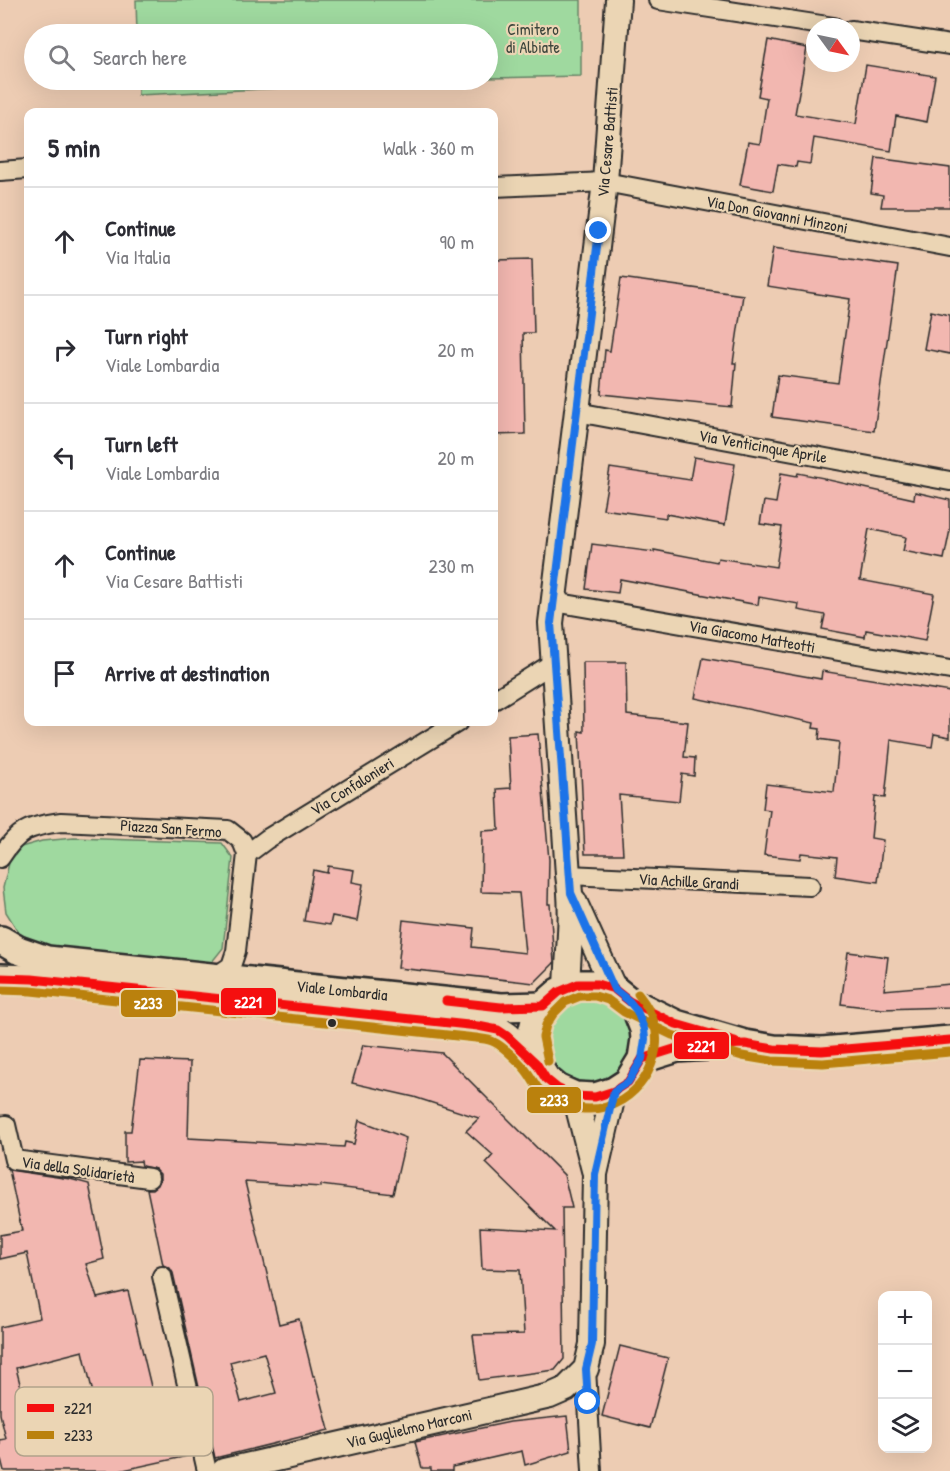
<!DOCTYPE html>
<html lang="en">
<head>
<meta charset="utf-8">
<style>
	:root { --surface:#fff; --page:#f7f7f7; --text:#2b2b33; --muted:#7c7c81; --line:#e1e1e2 }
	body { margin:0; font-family:"Patrick Hand",sans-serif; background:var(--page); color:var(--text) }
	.controls { position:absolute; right:18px; bottom:18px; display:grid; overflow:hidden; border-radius:12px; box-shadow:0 6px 24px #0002 }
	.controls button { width:54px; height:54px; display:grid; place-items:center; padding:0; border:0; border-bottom:2px solid var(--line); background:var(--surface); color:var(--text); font:30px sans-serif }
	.compass { position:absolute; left:806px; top:18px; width:54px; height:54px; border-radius:50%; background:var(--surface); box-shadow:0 6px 24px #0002; rotate:123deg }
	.stop { position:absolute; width:18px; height:18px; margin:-14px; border:4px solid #1a73e8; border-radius:50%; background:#fff }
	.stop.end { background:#1a73e8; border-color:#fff; box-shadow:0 2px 6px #0008 }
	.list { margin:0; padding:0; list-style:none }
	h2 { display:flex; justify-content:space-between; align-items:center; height:78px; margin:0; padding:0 24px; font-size:26px }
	h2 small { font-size:20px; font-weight:400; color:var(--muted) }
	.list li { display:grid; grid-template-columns:39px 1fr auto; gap:18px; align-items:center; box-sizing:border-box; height:108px; padding:0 24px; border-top:2px solid var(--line) }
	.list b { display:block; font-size:22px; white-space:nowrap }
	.list p { margin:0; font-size:20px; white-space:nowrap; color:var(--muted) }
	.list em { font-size:20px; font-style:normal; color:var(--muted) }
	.icon { flex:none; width:33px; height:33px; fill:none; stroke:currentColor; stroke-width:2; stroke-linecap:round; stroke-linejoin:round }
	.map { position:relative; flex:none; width:950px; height:1471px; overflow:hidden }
	.search { position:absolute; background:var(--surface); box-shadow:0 6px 24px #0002; left:24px; top:24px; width:474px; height:66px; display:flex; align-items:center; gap:15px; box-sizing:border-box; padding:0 21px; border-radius:33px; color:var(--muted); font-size:22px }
	.panel { position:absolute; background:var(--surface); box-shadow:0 6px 24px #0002; left:24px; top:108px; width:474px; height:618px; border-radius:12px }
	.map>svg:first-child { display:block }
	.green { fill:#9fd99f; stroke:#658265; stroke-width:1.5 }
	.building { fill:#f2b7b0; stroke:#2b2b2b; stroke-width:1.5; fill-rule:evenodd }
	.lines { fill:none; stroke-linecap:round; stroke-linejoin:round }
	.minor-casing { stroke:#2b2b2b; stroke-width:22 }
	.tertiary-casing { stroke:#2b2b2b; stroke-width:28 }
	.secondary-casing { stroke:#2b2b2b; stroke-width:32 }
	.minor { stroke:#ebd5b4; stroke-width:18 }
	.tertiary { stroke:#ebd5b4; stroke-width:24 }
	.secondary { stroke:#ebd5b4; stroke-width:27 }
	.bus-1-casing { stroke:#ebd5b4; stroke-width:14 }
	.bus-2-casing { stroke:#ebd5b4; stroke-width:14 }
	.bus-1 { stroke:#f50f0f; stroke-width:9 }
	.bus-2 { stroke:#ba810d; stroke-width:9 }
	.route { stroke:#1a73e8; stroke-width:8 }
	.bus-dot { fill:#2b2b2b; stroke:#ebd5b4; stroke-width:2 }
	.labels { text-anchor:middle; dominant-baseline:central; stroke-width:4.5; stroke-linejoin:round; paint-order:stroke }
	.park-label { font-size:16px; fill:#3c453c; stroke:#ebd5b4 }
	.street-label { font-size:16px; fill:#2b2b2b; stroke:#ebd5b4 }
	.key { fill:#ebd5b4; stroke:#b1a28b; stroke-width:1.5 }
	.key-label { font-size:16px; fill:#2b2b2b }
	.line-badge { stroke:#ebd5b4; stroke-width:2 }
	.badge-label { font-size:16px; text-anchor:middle; font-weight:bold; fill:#fff }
</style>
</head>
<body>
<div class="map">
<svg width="950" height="1471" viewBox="0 0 950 1471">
	<rect width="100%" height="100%" fill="#edccb3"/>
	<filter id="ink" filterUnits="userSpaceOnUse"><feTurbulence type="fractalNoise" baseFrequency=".0167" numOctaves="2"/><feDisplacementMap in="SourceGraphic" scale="12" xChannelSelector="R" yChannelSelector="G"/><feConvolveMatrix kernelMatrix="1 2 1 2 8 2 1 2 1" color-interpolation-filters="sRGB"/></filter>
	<g filter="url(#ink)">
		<g class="green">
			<polygon points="136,0 581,0 581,76 488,78 488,34 137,34"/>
			<polygon points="138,80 450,80 138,95"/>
			<polygon points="74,838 222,843 233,858 223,948 211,963 45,948 19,933 6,912 3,888 9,863 21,847 42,841"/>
			<circle cx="589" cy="1040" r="42"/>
		</g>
		<g class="building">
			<polygon points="768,40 807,48 795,114 856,124 866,65 935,76 927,122 896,116 891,151 814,138 810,164 797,162 796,167 778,164 773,191 740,185 748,142 760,144 767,98 758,96"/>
			<polygon points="876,158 950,168 950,207 881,207 883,195 871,193"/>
			<polygon points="773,248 898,266 874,431 772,417 778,375 838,383 850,299 767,286"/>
			<polygon points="532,259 534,333 523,333 525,434 494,435 494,260"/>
			<polygon points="621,278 743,295 733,363 736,363 732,407 601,394 605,350 610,351"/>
			<polygon points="931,311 950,315 950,354 924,349"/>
			<polygon points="694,457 735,464 725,525 666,514 666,518 603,509 610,468 690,480"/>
			<polygon points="781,473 797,476 798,473 824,478 824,479 914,499 915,492 950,500 950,530 944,559 903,551 906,537 869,529 860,580 934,594 925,641 866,630 865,637 822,629 825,615 798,610 799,604 759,597 758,605 620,579 618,593 586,589 592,544 654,552 654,550 717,562 718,558 776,567 782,527 760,524 764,501 776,503"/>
			<polygon points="703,658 821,679 822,671 950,692 950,737 934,734 932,747 891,740 885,798 875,797 871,838 883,840 878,882 835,876 837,857 801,853 800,859 764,855 770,810 763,809 766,784 834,792 839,742 819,739 820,729 813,728 814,723 695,698"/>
			<polygon points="583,662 626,662 627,715 688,722 684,757 695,758 694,776 682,774 679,801 619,795 623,854 585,854 579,731 584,732"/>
			<polygon points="538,734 549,860 548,904 550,904 554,963 534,983 398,968 403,920 474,928 472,947 525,953 519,893 481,892 482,831 499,830 497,789 511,788 508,736"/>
			<polygon points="328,866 354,870 352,882 363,884 357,921 332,916 330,925 304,921 313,870 327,873"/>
			<polygon points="848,952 888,957 884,990 950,984 950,1007 882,1009 841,1004"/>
			<polygon points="363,1045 442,1053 564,1175 572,1208 562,1208 564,1359 555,1370 479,1380 473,1335 524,1334 520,1270 482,1269 480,1227 555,1231 486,1163 493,1155 466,1131 479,1118 414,1097 352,1083"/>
			<path d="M140,1060L190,1062L188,1138L344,1147L345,1142L354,1144L359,1120L406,1138L393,1194L321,1185V1187L245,1182L279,1324L299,1319L313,1376H315L329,1430L215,1458L173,1273L170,1268L163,1265L147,1189H153L158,1185L160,1180V1174L155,1169L142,1166L141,1161L125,1162V1131H131ZM264,1353L276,1393L241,1402L230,1362Z"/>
			<path d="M9,1170L70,1179L89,1184L104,1259L86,1264L97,1298L128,1291L160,1424L183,1419L192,1455L119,1471H4L0,1455V1440L6,1439L0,1414V1327L40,1318L27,1253L0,1259V1235L22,1231ZM83,1351L103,1436L37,1451L16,1368Z"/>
			<polygon points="620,1346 668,1358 650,1428 602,1416"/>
			<polygon points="567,1416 571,1451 525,1465 522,1451 452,1467 452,1471 431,1471 431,1468 422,1468 415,1442 510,1422"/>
		</g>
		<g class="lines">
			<g class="minor-casing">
				<g id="minor">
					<polyline points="658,0 834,27"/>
					<polyline points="851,30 950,45"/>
					<polyline points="0,171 28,169"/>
					<polyline points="494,187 605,182 950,247"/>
					<polyline points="577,412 950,481"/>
					<polyline points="554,602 950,670"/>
					<polyline points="494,700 553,663"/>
					<polyline points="247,854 267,839 458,722"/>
					<path d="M0,858C18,830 29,826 61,822L228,830L242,841L247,854L236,951L231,966L215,977"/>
					<polyline points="568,875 810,886"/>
					<polyline points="0,1126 6,1125 14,1160 149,1178"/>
					<polyline points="162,1276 207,1471"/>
					<polyline points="586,1369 592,1471"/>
				</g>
			</g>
			<g class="tertiary-casing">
				<g id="tertiary">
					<polyline points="574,901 614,989"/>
					<path d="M567,989C568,950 574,913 568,875L551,623L605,182L618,0"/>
					<polyline points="575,1096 594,1170"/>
					<polyline points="224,1471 550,1396 566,1389 586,1369 592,1344 595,1174 614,1091"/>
				</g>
			</g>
			<g class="secondary-casing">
				<g id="secondary">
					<polyline points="1,940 18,950 47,960 501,1007 543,1006"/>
					<polyline points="0,978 32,979 478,1026 498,1030 507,1036 536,1063 546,1079 557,1088 575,1096 595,1097 614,1091 628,1082 642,1059 645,1039 644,1029 637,1011 629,1001"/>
					<polyline points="642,1059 677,1048 723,1045"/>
					<polyline points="536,1063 531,1037 535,1021 543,1006 559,992 578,984 597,984 614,989 629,1001 676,1024 745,1044 774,1049 822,1051 950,1040"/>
				</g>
			</g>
			<use href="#minor" class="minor"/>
			<use href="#tertiary" class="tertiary"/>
			<use href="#secondary" class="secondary"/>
			<g class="bus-1-casing">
				<g id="bus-1">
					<polyline points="0,978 32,979 478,1026 498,1030 507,1036 536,1063 546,1079 557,1088 575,1096 595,1097 614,1091 628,1082 642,1059 677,1048 698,1046 745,1044 774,1049 822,1051 950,1040"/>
					<polyline points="446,1001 501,1007 543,1006 559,992 578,984 597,984 614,989 629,1001 676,1024 735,1041"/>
				</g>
			</g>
			<g class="bus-2-casing">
				<g id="bus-2">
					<path d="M0,990L31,991L476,1038C482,1039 489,1039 494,1042C503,1046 522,1064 528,1073C531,1077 534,1083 538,1088C559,1110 596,1116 622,1100C641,1088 652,1070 656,1048C659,1027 651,1010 638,994"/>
					<polyline points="548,1061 543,1037 546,1025 553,1014 565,1002 580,996 595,996 608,1000 624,1012 672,1035 742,1056 772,1061 823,1063 950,1052"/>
				</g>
			</g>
			<use href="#bus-1" class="bus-1"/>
			<use href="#bus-2" class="bus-2"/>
		</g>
	</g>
	<g class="lines" filter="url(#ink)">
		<polyline class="route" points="588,1402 586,1369 592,1344 595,1174 614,1091 628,1082 642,1059 645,1039 644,1029 637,1011 629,1001 614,989 571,893 551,623 599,231"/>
	</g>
	<circle class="bus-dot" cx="332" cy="1023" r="5"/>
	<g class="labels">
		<g class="park-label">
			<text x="533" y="29">Cimitero<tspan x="533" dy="18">di Albiate</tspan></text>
		</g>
		<g class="street-label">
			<text transform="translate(607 142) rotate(-85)">Via Cesare Battisti</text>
			<text transform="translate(777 214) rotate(11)">Via Don Giovanni Minzoni</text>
			<text transform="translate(763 446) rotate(10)">Via Venticinque Aprile</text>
			<text transform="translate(752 636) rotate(10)">Via Giacomo Matteotti</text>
			<text transform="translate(352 786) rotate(-32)">Via Confalonieri</text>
			<text transform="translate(171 828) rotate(4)">Piazza San Fermo</text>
			<text transform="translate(689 881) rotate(3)">Via Achille Grandi</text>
			<text transform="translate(342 990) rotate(6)">Viale Lombardia</text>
			<text transform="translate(78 1169) rotate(8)">Via della Solidarietà</text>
			<text transform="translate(409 1428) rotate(-13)">Via Guglielmo Marconi</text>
		</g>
	</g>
	<rect x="15" y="1387" width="198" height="69" rx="9" class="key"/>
	<rect x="27" y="1404" width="27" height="8" fill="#f50f0f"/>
	<rect x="27" y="1431" width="27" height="8" fill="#ba810d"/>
	<g class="key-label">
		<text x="64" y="1414">z221</text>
		<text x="64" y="1441">z233</text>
	</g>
	<g class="line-badge">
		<rect x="220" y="987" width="57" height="29" rx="6" fill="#f50f0f"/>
		<rect x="120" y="989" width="57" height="29" rx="6" fill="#ba810d"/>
		<rect x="673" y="1031" width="57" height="29" rx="6" fill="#f50f0f"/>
		<rect x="526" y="1086" width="56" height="28" rx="6" fill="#ba810d"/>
	</g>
	<g class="badge-label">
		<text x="248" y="1008">z221</text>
		<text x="148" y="1009">z233</text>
		<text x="701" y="1052">z221</text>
		<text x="554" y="1106">z233</text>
	</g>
</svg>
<div class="controls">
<button>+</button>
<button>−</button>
<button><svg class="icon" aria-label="layers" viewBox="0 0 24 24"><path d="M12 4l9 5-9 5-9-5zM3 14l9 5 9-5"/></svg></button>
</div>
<svg class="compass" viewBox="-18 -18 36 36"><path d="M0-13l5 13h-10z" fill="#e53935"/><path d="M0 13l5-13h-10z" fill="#7c7c81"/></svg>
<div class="stop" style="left:588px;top:1402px"></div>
<div class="stop end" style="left:599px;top:231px"></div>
<div class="search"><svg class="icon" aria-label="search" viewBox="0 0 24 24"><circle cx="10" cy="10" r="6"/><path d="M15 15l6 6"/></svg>Search here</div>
<section class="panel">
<h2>5 min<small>Walk · 360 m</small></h2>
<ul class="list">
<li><svg class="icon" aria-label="ahead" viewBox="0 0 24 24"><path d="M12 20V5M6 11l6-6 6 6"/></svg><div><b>Continue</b><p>Via Italia</p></div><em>90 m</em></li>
<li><svg class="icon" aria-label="right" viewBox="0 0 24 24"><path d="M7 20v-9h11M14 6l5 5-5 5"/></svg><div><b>Turn right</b><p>Viale Lombardia</p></div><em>20 m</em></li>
<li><svg class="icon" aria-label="left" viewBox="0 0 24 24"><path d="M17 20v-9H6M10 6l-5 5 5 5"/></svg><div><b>Turn left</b><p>Viale Lombardia</p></div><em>20 m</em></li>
<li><svg class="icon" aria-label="ahead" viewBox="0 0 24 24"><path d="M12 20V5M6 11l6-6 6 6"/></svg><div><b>Continue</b><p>Via Cesare Battisti</p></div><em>230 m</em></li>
<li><svg class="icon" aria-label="arrive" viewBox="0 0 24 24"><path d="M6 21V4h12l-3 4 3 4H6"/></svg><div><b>Arrive at destination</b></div></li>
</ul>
</section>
</div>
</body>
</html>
